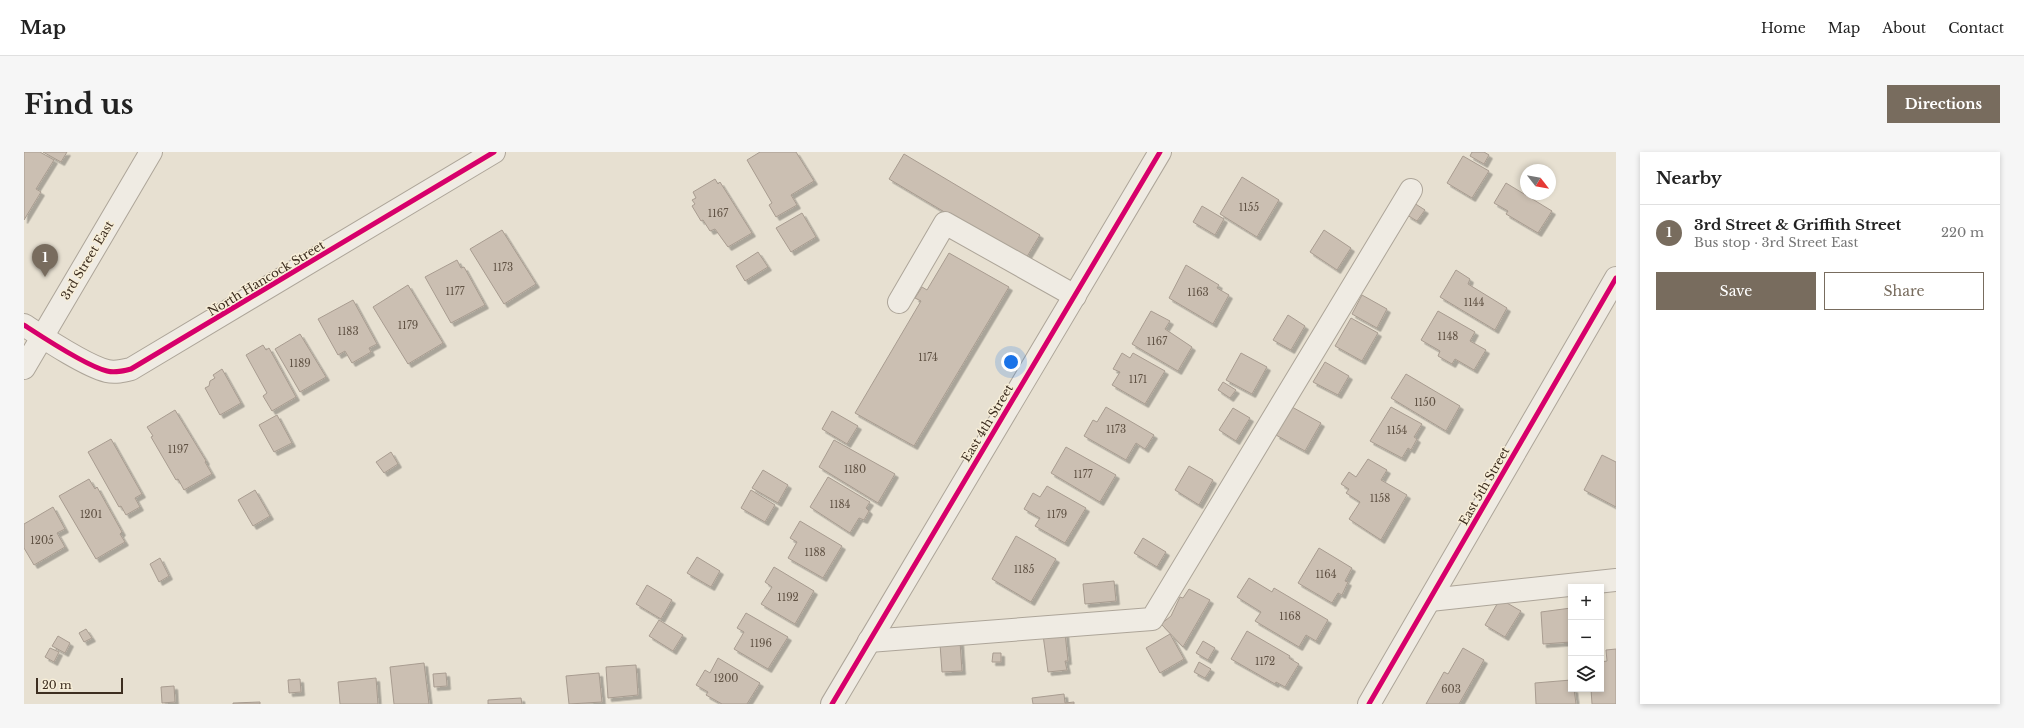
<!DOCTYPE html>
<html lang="en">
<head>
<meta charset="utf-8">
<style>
	:root { --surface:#fff; --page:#f6f6f6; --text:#222; --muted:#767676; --line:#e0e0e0; --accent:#786c5e }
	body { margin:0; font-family:"Libre Baskerville",serif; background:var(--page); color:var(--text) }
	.controls { position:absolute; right:12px; bottom:12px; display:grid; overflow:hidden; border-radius:0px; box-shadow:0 2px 6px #0003 }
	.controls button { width:36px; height:36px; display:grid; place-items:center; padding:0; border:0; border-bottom:1px solid var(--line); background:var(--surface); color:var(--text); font:20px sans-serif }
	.compass { position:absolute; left:1496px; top:12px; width:36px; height:36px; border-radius:50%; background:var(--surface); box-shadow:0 2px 6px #0003; rotate:121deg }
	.scale { position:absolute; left:12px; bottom:10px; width:87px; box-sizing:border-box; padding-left:4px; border:2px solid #3d2e20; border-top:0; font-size:11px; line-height:14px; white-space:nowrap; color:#3d2e20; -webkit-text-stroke:3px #f7eed8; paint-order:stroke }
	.you { position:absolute; left:987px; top:210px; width:14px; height:14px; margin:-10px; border:3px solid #fff; border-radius:50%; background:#1a73e8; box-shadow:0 0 0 6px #1a73e833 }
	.badge { display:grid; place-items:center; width:26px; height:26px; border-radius:50%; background:var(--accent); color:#fff; font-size:13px; font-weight:700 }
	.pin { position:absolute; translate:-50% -33px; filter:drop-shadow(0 1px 2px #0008) }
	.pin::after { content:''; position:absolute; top:21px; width:14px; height:12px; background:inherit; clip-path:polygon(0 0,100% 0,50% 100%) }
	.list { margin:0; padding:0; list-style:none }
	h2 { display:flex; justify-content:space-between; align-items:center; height:52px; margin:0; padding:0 16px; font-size:17px }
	h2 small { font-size:13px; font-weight:400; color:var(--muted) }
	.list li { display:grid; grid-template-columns:26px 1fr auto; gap:12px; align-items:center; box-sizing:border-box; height:56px; padding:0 16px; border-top:1px solid var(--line) }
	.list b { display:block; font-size:15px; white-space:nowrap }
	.list p { margin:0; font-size:13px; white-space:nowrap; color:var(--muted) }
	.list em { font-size:13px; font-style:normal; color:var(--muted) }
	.actions { display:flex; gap:8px; padding:12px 16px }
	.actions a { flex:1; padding:9px 0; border:1px solid var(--accent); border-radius:0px; text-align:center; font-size:14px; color:var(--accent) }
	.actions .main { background:var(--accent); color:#fff }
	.icon { flex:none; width:22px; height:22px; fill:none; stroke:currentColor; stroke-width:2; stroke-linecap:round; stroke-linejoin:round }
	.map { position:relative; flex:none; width:1592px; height:552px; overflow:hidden; border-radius:0px }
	header { display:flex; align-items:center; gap:24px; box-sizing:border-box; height:56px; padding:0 20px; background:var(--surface); border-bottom:1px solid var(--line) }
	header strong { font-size:19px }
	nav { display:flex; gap:22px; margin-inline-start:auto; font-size:14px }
	.intro { display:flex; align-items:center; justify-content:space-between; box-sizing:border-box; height:96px; padding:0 24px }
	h1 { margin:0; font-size:28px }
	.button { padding:10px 18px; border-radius:0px; background:var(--accent); color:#fff; font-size:14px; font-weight:700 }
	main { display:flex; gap:24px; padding:0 24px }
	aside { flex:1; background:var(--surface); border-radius:0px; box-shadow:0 2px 6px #0003 }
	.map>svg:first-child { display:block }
	.building { fill:#cbbfb2; stroke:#a89c90; filter:url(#shadow) }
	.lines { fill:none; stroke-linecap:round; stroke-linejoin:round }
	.minor-casing { stroke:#ada599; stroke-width:24 }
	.minor { stroke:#efebe3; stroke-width:22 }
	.cycleway-casing { stroke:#f7eed8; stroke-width:8 }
	.cycleway { stroke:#d6006c; stroke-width:5 }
	.labels { text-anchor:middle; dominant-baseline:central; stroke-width:3; stroke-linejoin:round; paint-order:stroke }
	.number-label { font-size:10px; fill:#605244 }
	.street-label { font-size:12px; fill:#3d2e20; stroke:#f7eed8 }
</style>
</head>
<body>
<header>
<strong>Map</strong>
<nav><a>Home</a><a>Map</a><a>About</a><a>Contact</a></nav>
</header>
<div class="intro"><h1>Find us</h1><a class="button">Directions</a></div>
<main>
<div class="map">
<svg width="1592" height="552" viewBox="0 0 1592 552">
	<defs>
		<filter id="shadow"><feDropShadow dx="3.5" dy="3.5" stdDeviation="0" flood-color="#0004"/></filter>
	</defs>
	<rect width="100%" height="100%" fill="#e7e0d1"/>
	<g class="building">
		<polygon points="0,0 16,0 30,8 12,37 17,40 0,68"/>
		<polygon points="19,0 43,0 37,10"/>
		<polygon points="736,0 772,0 790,29 767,43 773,53 752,65 745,53 748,51 723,8"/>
		<polygon points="1448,0 1460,0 1465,3 1460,12 1446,4"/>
		<polygon points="880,2 1016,83 1001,108 865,27"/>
		<polygon points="1439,4 1465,19 1448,46 1423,31"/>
		<polygon points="1218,25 1255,48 1233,85 1196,62"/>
		<polygon points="691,27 694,32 696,30 728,81 704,95 691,77 686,79 679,68 677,69 668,54 671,52 668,48 672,46 669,40"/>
		<polygon points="1482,31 1528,59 1514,81 1482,62 1484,59 1470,51"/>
		<polygon points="1390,51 1401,58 1393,69 1383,63"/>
		<polygon points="1178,54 1200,67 1191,83 1169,70"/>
		<polygon points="778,61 792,85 767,100 752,76"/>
		<polygon points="478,78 512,132 480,152 446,97"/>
		<polygon points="1300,78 1327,96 1313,118 1286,100"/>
		<polygon points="734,100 744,115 721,129 712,114"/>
		<polygon points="925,101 985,135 890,294 831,261 897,149 891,146 898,135 903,138"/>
		<polygon points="433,108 437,116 440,115 461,153 427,171 401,125"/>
		<polygon points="1162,113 1195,133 1193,136 1205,143 1189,172 1145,146"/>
		<polygon points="1432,118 1446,127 1444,132 1483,156 1471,178 1416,145"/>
		<polygon points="384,133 419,191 384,212 349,155"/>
		<polygon points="1338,143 1363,157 1353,176 1328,162"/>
		<polygon points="329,148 353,192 345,196 347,200 328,211 321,199 314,203 294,167"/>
		<polygon points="1127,159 1146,169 1141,177 1168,195 1154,219 1108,192"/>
		<polygon points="1414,159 1451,180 1446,189 1462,198 1450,218 1431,207 1428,212 1414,204 1416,199 1397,188"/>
		<polygon points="1264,163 1281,174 1267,198 1249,188"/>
		<polygon points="1327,166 1354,181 1338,209 1311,194"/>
		<polygon points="276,182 302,225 276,240 251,197"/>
		<polygon points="239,193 242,198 245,196 272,245 248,259 239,244 243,241 222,203"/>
		<polygon points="1098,201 1106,206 1109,201 1141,219 1121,252 1088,233 1096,220 1089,217"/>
		<polygon points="1217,201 1243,215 1228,242 1202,228"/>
		<polygon points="1301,210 1325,224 1314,243 1289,230"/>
		<polygon points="198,217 217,251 196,263 181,236 185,234 186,229 191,226 189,223"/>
		<polygon points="1382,222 1436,254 1422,279 1367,246"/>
		<polygon points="1199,230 1212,238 1206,246 1194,238"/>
		<polygon points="1082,255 1130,283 1121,297 1112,291 1102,308 1060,284 1069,268 1073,270"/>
		<polygon points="1268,255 1297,271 1281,299 1252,283"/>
		<polygon points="1367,255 1398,272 1390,285 1393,287 1387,298 1384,296 1378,306 1346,289"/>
		<polygon points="1209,256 1226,266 1212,289 1195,278"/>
		<polygon points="151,258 182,309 181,310 188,322 160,338 154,327 152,328 127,285 129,284 123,275"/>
		<polygon points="808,259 834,274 823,292 798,277"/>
		<polygon points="253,263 268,291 250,300 235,273"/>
		<polygon points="87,287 118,342 111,346 116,355 102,363 97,354 95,355 64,300"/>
		<polygon points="810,288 871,322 854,351 795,315"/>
		<polygon points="1042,295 1092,323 1076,350 1027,321"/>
		<polygon points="367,300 374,312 360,321 352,310"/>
		<polygon points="1578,303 1592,310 1592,355 1560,338"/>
		<polygon points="1344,307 1363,318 1357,328 1383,343 1357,388 1325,367 1336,350 1322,341 1325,337 1317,332 1325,320 1332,325"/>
		<polygon points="1165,314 1189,328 1175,353 1151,338"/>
		<polygon points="739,318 764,333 754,351 728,336"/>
		<polygon points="804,325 846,350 842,356 845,359 840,368 835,366 826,381 786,355"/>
		<polygon points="65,327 71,337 73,335 98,380 96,382 101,390 72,407 35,344"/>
		<polygon points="1023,334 1062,356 1041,391 1011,374 1016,366 1000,357 1009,341 1016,345"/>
		<polygon points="231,338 246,364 229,374 214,348"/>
		<polygon points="727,338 751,353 741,370 717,356"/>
		<polygon points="29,355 41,377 33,381 41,395 10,413 0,396 0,372"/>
		<polygon points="776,369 818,394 799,426 764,406 773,390 766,386"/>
		<polygon points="992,384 1032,407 1007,450 968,427"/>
		<polygon points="1119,386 1142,400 1133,415 1110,401"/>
		<polygon points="1295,396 1328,416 1321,429 1324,430 1318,443 1314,441 1308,451 1274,431"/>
		<polygon points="673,405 696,419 687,435 663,421"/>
		<polygon points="136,406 145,424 135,430 126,412"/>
		<polygon points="750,415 790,439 771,472 737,452 748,435 741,430"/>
		<polygon points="1225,426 1248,440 1250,436 1304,468 1292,489 1282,483 1275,495 1231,469 1237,460 1213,445"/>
		<polygon points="1090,429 1092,449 1061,452 1059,432"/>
		<polygon points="623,433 648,448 637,467 612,452"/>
		<polygon points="1165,437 1186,448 1159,495 1137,472 1147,464 1156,445 1159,446"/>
		<polygon points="1476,447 1497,459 1481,485 1461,473"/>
		<polygon points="1547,456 1547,490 1519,492 1517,460"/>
		<polygon points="722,461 764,485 744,517 710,497 720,480 713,476"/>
		<polygon points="635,468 659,483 649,499 625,484"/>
		<polygon points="62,477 68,486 60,490 55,481"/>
		<polygon points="1223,479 1266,504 1265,506 1275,512 1261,535 1252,530 1251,532 1207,507"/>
		<polygon points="1041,481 1044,509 1041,509 1043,518 1024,520 1019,483"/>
		<polygon points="1146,482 1160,507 1136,521 1122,496"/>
		<polygon points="34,484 46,491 41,501 28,494"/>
		<polygon points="1179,489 1191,496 1184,508 1172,501"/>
		<polygon points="936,490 938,519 918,520 916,492"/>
		<polygon points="26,496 35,500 30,510 21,505"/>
		<polygon points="1439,496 1460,508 1435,552 1402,552 1420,520 1424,522"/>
		<polygon points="1592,497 1592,552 1568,552 1567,537 1577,537 1577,510 1583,509 1582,498"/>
		<polygon points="969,501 977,501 977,510 968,510"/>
		<polygon points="694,506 736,531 723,552 698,552 682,543 684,540 672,533 681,518 686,521"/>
		<polygon points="1175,510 1187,517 1181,526 1170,520"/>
		<polygon points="400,511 405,552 370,552 366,515"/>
		<polygon points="612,513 614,543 584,546 582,515"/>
		<polygon points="422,521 423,534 410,535 409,522"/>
		<polygon points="575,521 578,550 545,552 542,524"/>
		<polygon points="352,526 354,552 316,552 314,530"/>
		<polygon points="276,527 277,540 265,541 264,528"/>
		<polygon points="1547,528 1547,537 1550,537 1552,552 1512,552 1511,531"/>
		<polygon points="150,534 151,550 138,551 137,535"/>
		<polygon points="1040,542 1041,551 1050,550 1050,552 1009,552 1008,546"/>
		<polygon points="497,546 498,552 464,552 464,548"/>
		<polygon points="236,550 236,552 209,552 209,551"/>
	</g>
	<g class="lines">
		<g class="minor-casing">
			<g id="minor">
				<polyline points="875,150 921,71 1051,144"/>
				<path d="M0,173C20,186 62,214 83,219C91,221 99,219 107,217L470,0"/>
				<polyline points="0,216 127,0"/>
				<polyline points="1406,448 1592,428"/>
				<polyline points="845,489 1128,467 1387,38"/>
				<polyline points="808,552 1136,0"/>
				<polyline points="1345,552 1592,126"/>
			</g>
		</g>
		<use href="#minor" class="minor"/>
		<g class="cycleway-casing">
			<g id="cycleway">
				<path d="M0,173C20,186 62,214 83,219C91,221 99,219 107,217L470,0"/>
				<polyline points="808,552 1136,0"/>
				<polyline points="1345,552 1592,126"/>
			</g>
		</g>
		<use href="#cycleway" class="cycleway"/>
	</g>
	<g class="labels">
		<g class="number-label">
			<text x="1225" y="55">1155</text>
			<text x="694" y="61">1167</text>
			<text x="479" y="115">1173</text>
			<text x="431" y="139">1177</text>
			<text x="1174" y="140">1163</text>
			<text x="1450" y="150">1144</text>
			<text x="384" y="173">1179</text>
			<text x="324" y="179">1183</text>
			<text x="1424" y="184">1148</text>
			<text x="1133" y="189">1167</text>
			<text x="904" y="205">1174</text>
			<text x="276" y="211">1189</text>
			<text x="1114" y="227">1171</text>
			<text x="1401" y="250">1150</text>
			<text x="1092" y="277">1173</text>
			<text x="1373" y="278">1154</text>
			<text x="154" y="297">1197</text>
			<text x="831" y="317">1180</text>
			<text x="1059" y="322">1177</text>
			<text x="1356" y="346">1158</text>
			<text x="816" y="352">1184</text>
			<text x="67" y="362">1201</text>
			<text x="1033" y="362">1179</text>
			<text x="18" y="388">1205</text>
			<text x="791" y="400">1188</text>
			<text x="1000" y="417">1185</text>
			<text x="1302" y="422">1164</text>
			<text x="764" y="445">1192</text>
			<text x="1266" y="464">1168</text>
			<text x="737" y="491">1196</text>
			<text x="1241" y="509">1172</text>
			<text x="702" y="526">1200</text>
			<text x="1427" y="537">603</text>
		</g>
		<g class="street-label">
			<text transform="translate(63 108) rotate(-59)">3rd Street East</text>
			<text transform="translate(242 126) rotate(-31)">North Hancock Street</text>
			<text transform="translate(963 271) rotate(-59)">East 4th Street</text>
			<text transform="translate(1460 334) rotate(-60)">East 5th Street</text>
		</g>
	</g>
</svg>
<div class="controls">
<button>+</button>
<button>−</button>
<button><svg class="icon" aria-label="layers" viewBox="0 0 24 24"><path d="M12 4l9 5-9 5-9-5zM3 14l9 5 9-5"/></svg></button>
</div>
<svg class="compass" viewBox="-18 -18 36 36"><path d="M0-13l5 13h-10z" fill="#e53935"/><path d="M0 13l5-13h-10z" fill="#767676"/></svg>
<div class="scale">20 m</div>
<div class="you"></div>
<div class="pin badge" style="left:21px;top:125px">1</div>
</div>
<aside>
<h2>Nearby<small></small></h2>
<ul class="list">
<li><span class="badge">1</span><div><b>3rd Street &amp; Griffith Street</b><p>Bus stop · 3rd Street East</p></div><em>220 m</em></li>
</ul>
<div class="actions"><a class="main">Save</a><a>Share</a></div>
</aside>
</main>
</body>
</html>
